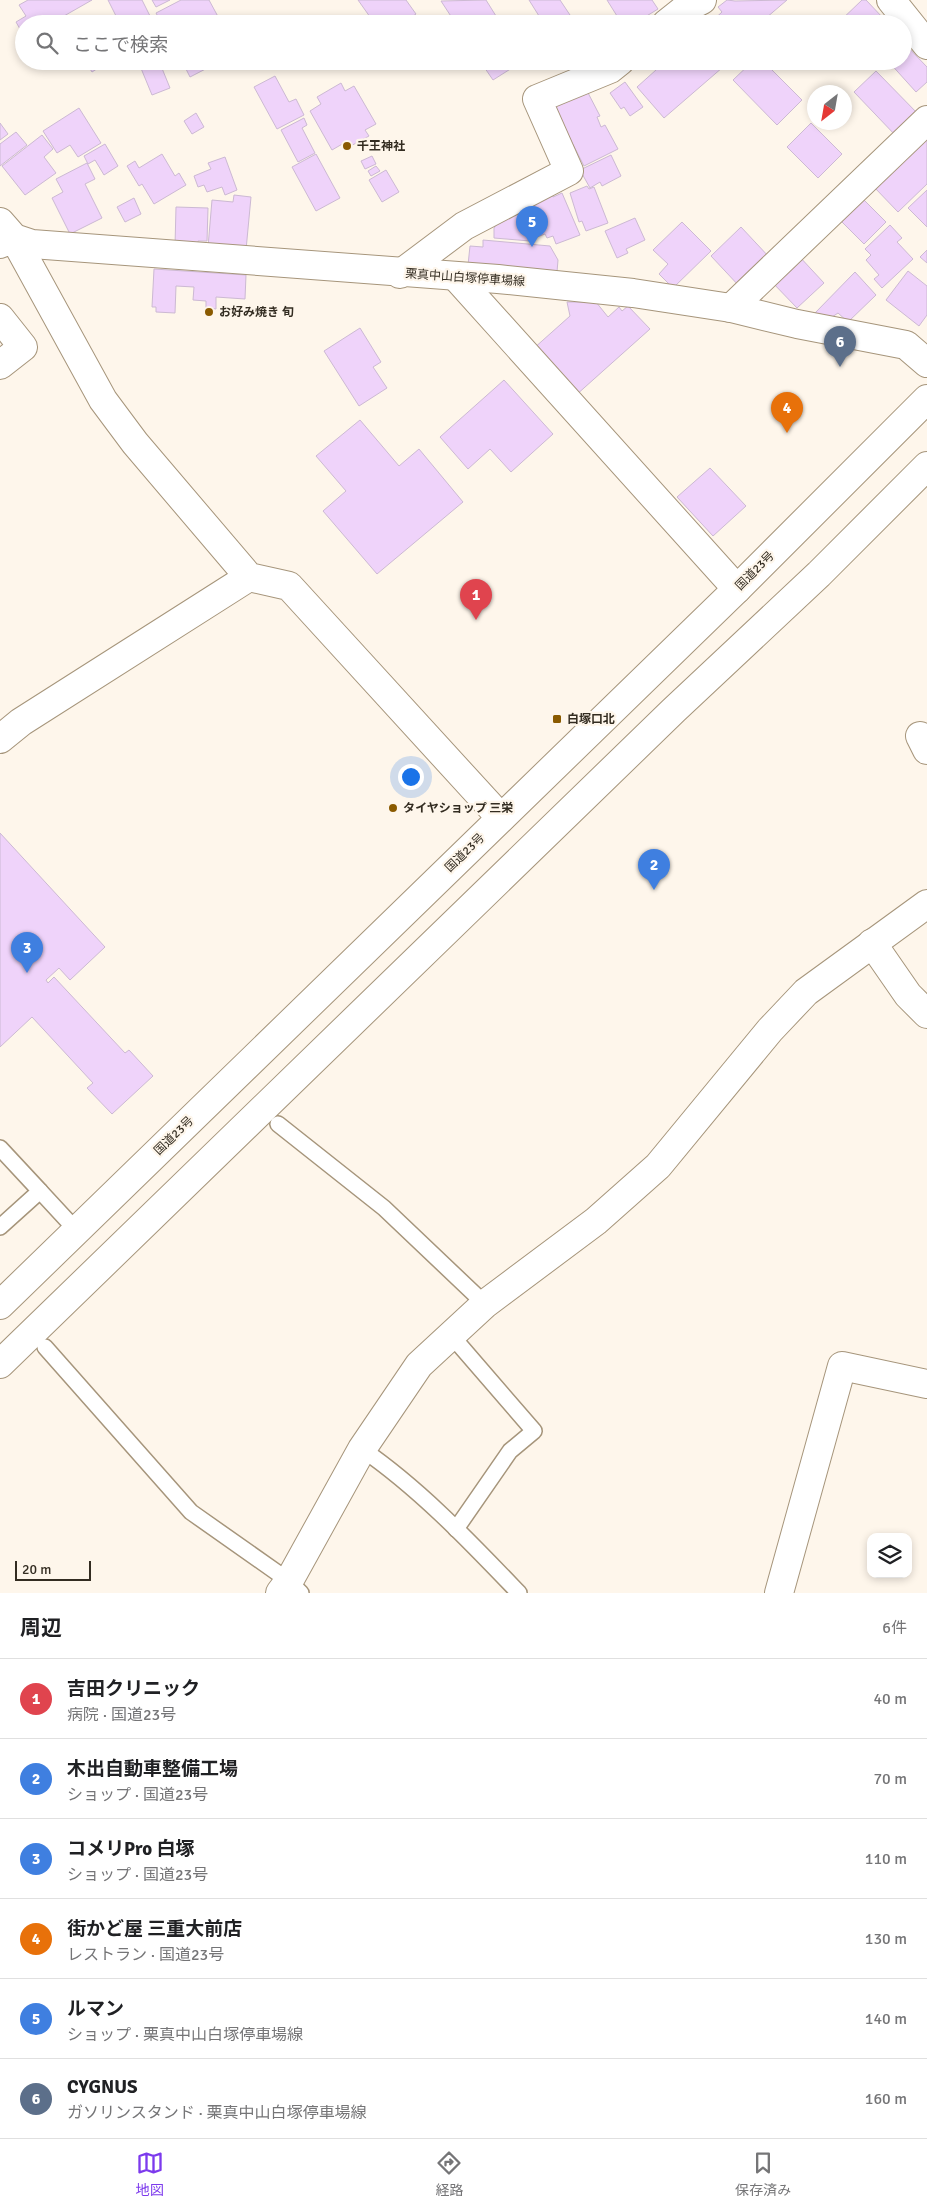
<!DOCTYPE html>
<html lang="ja">
<head>
<meta charset="utf-8">
<style>
	:root { --surface:#fff; --page:#f2f2f2; --text:#202124; --muted:#757577; --line:#e0e0e0; --accent:#7c3aed }
	body { margin:0; font-family:Signika,"Noto Sans JP",sans-serif; background:var(--page); color:var(--text) }
	.controls { position:absolute; right:15px; bottom:15px; display:grid; overflow:hidden; border-radius:10px; box-shadow:0 2px 8px #0003 }
	.controls button { width:45px; height:45px; display:grid; place-items:center; padding:0; border:0; border-bottom:1px solid var(--line); background:var(--surface); color:var(--text); font:25px sans-serif }
	.compass { position:absolute; left:807px; top:85px; width:45px; height:45px; border-radius:50%; background:var(--surface); box-shadow:0 2px 8px #0003; rotate:211deg }
	.scale { position:absolute; left:15px; bottom:12px; width:76px; box-sizing:border-box; padding-left:5px; border:2px solid #332c21; border-top:0; font-size:14px; line-height:18px; white-space:nowrap; color:#332c21; -webkit-text-stroke:4px #fef6eb; paint-order:stroke }
	.you { position:absolute; left:410px; top:776px; width:18px; height:18px; margin:-12px; border:4px solid #fff; border-radius:50%; background:#1a73e8; box-shadow:0 0 0 8px #1a73e833 }
	.badge { display:grid; place-items:center; width:32px; height:32px; border-radius:50%; background:var(--accent); color:#fff; font-size:16px; font-weight:700 }
	.pin { position:absolute; translate:-50% -41px; filter:drop-shadow(0 1px 2px #0008) }
	.pin::after { content:''; position:absolute; top:26px; width:18px; height:15px; background:inherit; clip-path:polygon(0 0,100% 0,50% 100%) }
	.list { margin:0; padding:0; list-style:none }
	h2 { display:flex; justify-content:space-between; align-items:center; height:65px; margin:0; padding:0 20px; font-size:21px }
	h2 small { font-size:16px; font-weight:400; color:var(--muted) }
	.list li { display:grid; grid-template-columns:32px 1fr auto; gap:15px; align-items:center; box-sizing:border-box; height:80px; padding:0 20px; border-top:1px solid var(--line) }
	.list b { display:block; font-size:19px; white-space:nowrap }
	.list p { margin:0; font-size:16px; white-space:nowrap; color:var(--muted) }
	.list em { font-size:16px; font-style:normal; color:var(--muted) }
	.icon { flex:none; width:28px; height:28px; fill:none; stroke:currentColor; stroke-width:2; stroke-linecap:round; stroke-linejoin:round }
	.map { position:relative; flex:none; width:927px; height:1593px; overflow:hidden }
	.search { position:absolute; background:var(--surface); box-shadow:0 2px 8px #0003; left:15px; right:15px; top:15px; height:55px; display:flex; align-items:center; gap:12px; box-sizing:border-box; padding:0 18px; border-radius:28px; color:var(--muted); font-size:19px }
	.sheet { height:545px; background:var(--surface) }
	nav { display:flex; justify-content:space-around; align-items:center; box-sizing:border-box; height:70px; border-top:1px solid var(--line); background:var(--surface); font-size:14px; color:var(--muted) }
	nav a { display:grid; justify-items:center; gap:2px }
	nav .on { color:var(--accent) }
	.map>svg:first-child { display:block }
	.building { fill:#efd3fa; stroke:#ccb9d3 }
	.lines { fill:none; stroke-linecap:round; stroke-linejoin:round }
	.service-casing { stroke:#a6957b; stroke-width:18 }
	.minor-casing { stroke:#a6957b; stroke-width:30 }
	.secondary-casing { stroke:#a6957b; stroke-width:30 }
	.trunk-casing { stroke:#a6957b; stroke-width:30 }
	.service { stroke:#fff; stroke-width:15 }
	.minor { stroke:#fff; stroke-width:28 }
	.secondary { stroke:#fff; stroke-width:28 }
	.trunk { stroke:#fff; stroke-width:28 }
	.poi-dot { fill:#8a5a00; stroke:#fef6eb; stroke-width:2 }
	.labels { text-anchor:middle; dominant-baseline:central; stroke-width:4.5; stroke-linejoin:round; paint-order:stroke }
	.poi-label { font-size:12px; font-weight:bold; fill:#332c21; stroke:#fef6eb; text-anchor:start }
	.street-label { font-size:12px; fill:#332c21; stroke:#fef6eb }
</style>
</head>
<body>
<div class="map">
<svg width="927" height="1593" viewBox="0 0 927 1593">
	<rect width="100%" height="100%" fill="#fef6eb"/>
	<g class="building">
		<polygon points="28,0 92,0 50,24 24,24 24,36 16,22 26,16 19,5"/>
		<polygon points="108,0 142,0 154,24 120,24"/>
		<polygon points="152,0 170,0 156,7"/>
		<polygon points="181,0 209,0 222,24 162,24 156,13"/>
		<polygon points="358,0 406,0 416,14 402,24 375,24"/>
		<polygon points="486,0 501,24 456,24 441,1"/>
		<polygon points="529,0 560,0 576,24 544,24"/>
		<polygon points="607,0 652,0 658,9 645,17 648,21 643,24 622,24"/>
		<polygon points="727,0 735,1 787,0 759,24 709,24 722,12 718,7"/>
		<polygon points="862,0 866,0 884,19 879,24 837,24"/>
		<polygon points="94,17 98,24 84,24"/>
		<polygon points="903,42 927,67 927,82 916,92 888,61 903,61"/>
		<polygon points="85,61 109,61 92,72"/>
		<polygon points="138,61 159,61 170,88 152,95"/>
		<polygon points="182,61 221,61 190,77"/>
		<polygon points="480,61 517,61 510,65 512,68 493,80"/>
		<polygon points="567,61 588,61 573,71"/>
		<polygon points="666,61 730,61 664,118 637,87"/>
		<polygon points="753,61 763,61 802,100 777,125 733,80"/>
		<polygon points="876,71 920,116 897,137 854,92"/>
		<polygon points="275,76 289,102 296,99 304,115 277,129 254,87"/>
		<polygon points="625,82 643,107 630,116 624,107 621,109 610,93"/>
		<polygon points="341,83 345,91 354,86 376,124 365,130 369,136 347,148 344,143 332,150 310,111 321,104 317,97"/>
		<polygon points="586,89 600,116 597,117 601,127 605,125 618,149 584,166 553,105"/>
		<polygon points="79,108 101,143 78,157 70,145 57,153 43,131"/>
		<polygon points="196,113 204,127 192,134 184,121"/>
		<polygon points="304,118 307,125 302,128 315,153 298,162 281,130"/>
		<polygon points="0,123 8,134 0,140"/>
		<polygon points="811,123 842,154 818,178 787,147"/>
		<polygon points="16,132 27,145 0,166 0,144"/>
		<polygon points="42,135 53,149 44,157 56,173 25,195 2,166"/>
		<polygon points="927,137 927,184 898,212 874,187"/>
		<polygon points="105,144 118,166 104,175 95,160 88,164 84,156"/>
		<polygon points="162,154 175,176 179,173 186,185 154,204 142,184 139,186 127,166 135,161 139,168"/>
		<polygon points="316,154 340,198 316,211 292,167"/>
		<polygon points="611,155 621,176 602,186 600,182 590,188 580,170"/>
		<polygon points="372,156 376,164 365,169 361,161"/>
		<polygon points="225,157 237,190 225,195 222,187 207,192 204,185 198,187 194,176 211,169 208,163"/>
		<polygon points="87,163 95,179 85,184 102,218 70,234 52,198 63,192 56,179"/>
		<polygon points="376,166 380,171 371,176 368,171"/>
		<polygon points="386,170 399,192 382,202 369,180"/>
		<polygon points="587,186 589,189 594,187 608,223 586,231 582,221 579,222 570,193"/>
		<polygon points="927,190 927,227 908,208"/>
		<polygon points="562,193 580,235 556,244 553,236 547,238 545,234 537,237 524,206 552,194 553,197"/>
		<polygon points="857,193 886,222 864,244 835,215"/>
		<polygon points="234,195 251,197 246,250 208,247 212,200 233,202"/>
		<polygon points="134,198 141,214 125,222 117,207"/>
		<polygon points="176,207 208,208 207,241 198,241 198,247 175,246"/>
		<polygon points="520,208 532,232 530,241 494,238 494,228 498,222"/>
		<polygon points="635,218 645,240 626,249 628,253 617,258 605,231"/>
		<polygon points="682,222 711,251 673,288 659,274 668,264 653,250"/>
		<polygon points="890,225 902,238 897,242 913,259 882,288 874,279 879,275 866,260 871,255 865,249"/>
		<polygon points="741,227 770,258 740,287 711,256"/>
		<polygon points="483,240 550,246 558,260 557,272 468,265 470,246 483,247"/>
		<polygon points="927,250 927,263 920,257"/>
		<polygon points="798,255 824,283 797,308 771,281"/>
		<polygon points="154,269 246,275 245,299 216,297 216,309 206,308 206,301 193,300 194,287 176,286 175,313 156,312 156,307 152,307"/>
		<polygon points="908,271 927,286 927,315 919,326 886,300"/>
		<polygon points="855,272 876,295 848,322 838,313 832,317 815,313"/>
		<polygon points="567,302 596,302 608,317 619,307 622,311 628,306 650,329 575,396 533,349 570,316"/>
		<polygon points="360,328 381,362 373,367 387,388 359,406 324,351"/>
		<polygon points="504,380 553,434 511,472 490,449 468,469 440,437"/>
		<polygon points="360,420 399,466 419,449 463,502 377,574 323,511 346,491 316,456"/>
		<polygon points="710,468 746,506 713,536 677,497"/>
		<polygon points="0,833 105,947 70,980 59,968 46,980 48,983 54,977 125,1053 129,1050 153,1076 112,1114 87,1088 93,1083 32,1017 0,1047"/>
	</g>
	<g class="lines">
		<g class="service-casing">
			<g id="service">
				<polyline points="278,1124 384,1208 485,1304"/>
				<polyline points="0,1148 40,1191 0,1227"/>
				<polyline points="40,1191 77,1231"/>
				<polyline points="451,1335 534,1431 510,1451 456,1529"/>
				<polyline points="45,1347 191,1512 289,1581 301,1593"/>
				<path d="M362,1449C420,1489 470,1542 519,1593"/>
			</g>
		</g>
		<g class="minor-casing">
			<g id="minor">
				<polyline points="891,0 927,45"/>
				<polyline points="666,24 686,8 702,0"/>
				<polyline points="0,244 14,238 103,400 135,443 249,577 289,586 501,818"/>
				<polyline points="400,274 464,226 569,171 537,99 610,69 620,61"/>
				<polyline points="456,277 737,589"/>
				<polyline points="731,308 927,120"/>
				<polyline points="0,318 23,347 0,365"/>
				<polyline points="920,736 927,750"/>
				<polyline points="0,739 21,722 249,577"/>
				<polyline points="872,943 908,995 927,1014"/>
				<polyline points="280,1593 289,1581 362,1449 419,1365 485,1304 596,1221 658,1166 770,1030 806,992 927,904"/>
				<polyline points="779,1593 842,1366 927,1384"/>
			</g>
		</g>
		<g class="secondary-casing">
			<polyline id="secondary" points="0,222 14,238 32,244 498,279 633,293 731,308 797,324 906,345 927,363"/>
		</g>
		<g class="trunk-casing">
			<g id="trunk">
				<polyline points="0,1305 737,589 927,399"/>
				<polyline points="0,1364 674,710 819,574 927,466"/>
			</g>
		</g>
		<use href="#service" class="service"/>
		<use href="#minor" class="minor"/>
		<use href="#secondary" class="secondary"/>
		<use href="#trunk" class="trunk"/>
	</g>
	<g class="poi-dot">
		<circle cx="347" cy="146" r="5"/>
		<circle cx="209" cy="312" r="5"/>
		<rect x="552" y="714" width="10" height="10" rx="2.5"/>
		<circle cx="393" cy="808" r="5"/>
	</g>
	<g class="labels">
		<g class="poi-label">
			<text x="357" y="146">千王神社</text>
			<text x="219" y="312">お好み焼き 旬</text>
			<text x="567" y="719">白塚口北</text>
			<text x="403" y="808">タイヤショップ 三栄</text>
		</g>
		<g class="street-label">
			<text transform="translate(465 278) rotate(4)">栗真中山白塚停車場線</text>
			<text transform="translate(755 571) rotate(-45)">国道23号</text>
			<text transform="translate(465 853) rotate(-44)">国道23号</text>
			<text transform="translate(174 1136) rotate(-44)">国道23号</text>
		</g>
	</g>
</svg>
<div class="controls">
<button><svg class="icon" aria-label="layers" viewBox="0 0 24 24"><path d="M12 4l9 5-9 5-9-5zM3 14l9 5 9-5"/></svg></button>
</div>
<svg class="compass" viewBox="-18 -18 36 36"><path d="M0-13l5 13h-10z" fill="#e53935"/><path d="M0 13l5-13h-10z" fill="#757577"/></svg>
<div class="scale">20 m</div>
<div class="you"></div>
<div class="pin badge" style="left:476px;top:620px;background:#e0444e">1</div>
<div class="pin badge" style="left:654px;top:890px;background:#3f7fe0">2</div>
<div class="pin badge" style="left:27px;top:973px;background:#3f7fe0">3</div>
<div class="pin badge" style="left:787px;top:433px;background:#e8710a">4</div>
<div class="pin badge" style="left:532px;top:247px;background:#3f7fe0">5</div>
<div class="pin badge" style="left:840px;top:367px;background:#5c6f8a">6</div>
<div class="search"><svg class="icon" aria-label="search" viewBox="0 0 24 24"><circle cx="10" cy="10" r="6"/><path d="M15 15l6 6"/></svg>ここで検索</div>
</div>
<section class="sheet">
<h2>周辺<small>6件</small></h2>
<ul class="list">
<li><span class="badge" style="background:#e0444e">1</span><div><b>吉田クリニック</b><p>病院 · 国道23号</p></div><em>40 m</em></li>
<li><span class="badge" style="background:#3f7fe0">2</span><div><b>木出自動車整備工場</b><p>ショップ · 国道23号</p></div><em>70 m</em></li>
<li><span class="badge" style="background:#3f7fe0">3</span><div><b>コメリPro 白塚</b><p>ショップ · 国道23号</p></div><em>110 m</em></li>
<li><span class="badge" style="background:#e8710a">4</span><div><b>街かど屋 三重大前店</b><p>レストラン · 国道23号</p></div><em>130 m</em></li>
<li><span class="badge" style="background:#3f7fe0">5</span><div><b>ルマン</b><p>ショップ · 栗真中山白塚停車場線</p></div><em>140 m</em></li>
<li><span class="badge" style="background:#5c6f8a">6</span><div><b>CYGNUS</b><p>ガソリンスタンド · 栗真中山白塚停車場線</p></div><em>160 m</em></li>
</ul>
</section>
<nav>
<a class="on"><svg class="icon" aria-label="map" viewBox="0 0 24 24"><path d="M3 6l6-2 6 2 6-2v14l-6 2-6-2-6 2zM9 4v14M15 6v14"/></svg>地図</a>
<a><svg class="icon" aria-label="directions" viewBox="0 0 24 24"><path d="M12 3l9 9-9 9-9-9zM9 14v-3h6M13 9l2 2-2 2"/></svg>経路</a>
<a><svg class="icon" aria-label="saved" viewBox="0 0 24 24"><path d="M7 4h10v16l-5-4-5 4z"/></svg>保存済み</a>
</nav>
</body>
</html>
